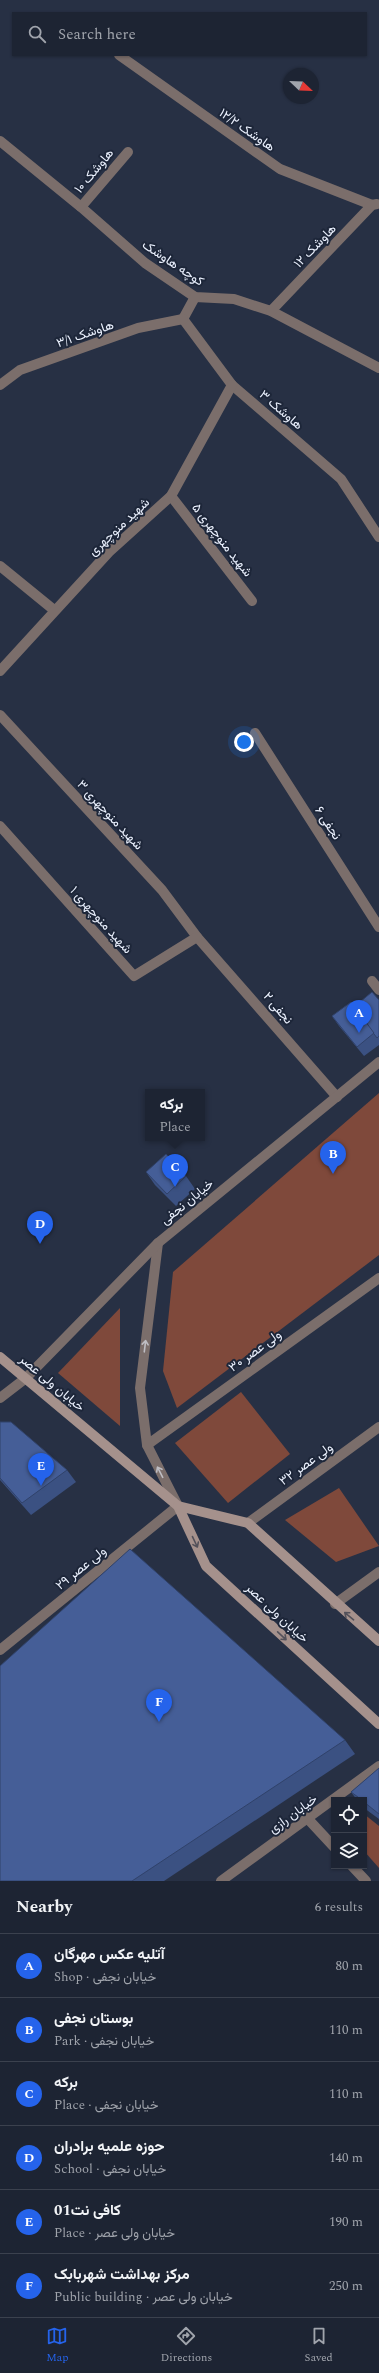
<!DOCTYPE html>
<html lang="en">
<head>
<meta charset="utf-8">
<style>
	:root { --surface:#1d2433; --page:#2a303f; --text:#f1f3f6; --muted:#a0a4ac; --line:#3b414e; --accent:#2563eb }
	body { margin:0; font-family:Spectral,Vazirmatn,serif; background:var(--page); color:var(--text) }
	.controls { position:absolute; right:12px; bottom:12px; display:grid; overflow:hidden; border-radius:0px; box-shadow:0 1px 3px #0004 }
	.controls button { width:36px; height:36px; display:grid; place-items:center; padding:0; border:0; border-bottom:1px solid var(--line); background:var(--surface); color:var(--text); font:20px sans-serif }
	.compass { position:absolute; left:283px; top:68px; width:36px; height:36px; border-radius:50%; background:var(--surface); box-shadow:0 1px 3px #0004; rotate:113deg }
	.you { position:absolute; left:244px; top:742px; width:14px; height:14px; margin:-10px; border:3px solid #fff; border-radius:50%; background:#1a73e8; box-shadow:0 0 0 6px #1a73e833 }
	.badge { display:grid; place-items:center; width:26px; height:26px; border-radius:50%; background:var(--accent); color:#fff; font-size:13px; font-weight:700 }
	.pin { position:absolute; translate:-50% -33px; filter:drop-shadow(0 1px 2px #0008) }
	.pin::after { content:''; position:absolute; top:21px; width:14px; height:12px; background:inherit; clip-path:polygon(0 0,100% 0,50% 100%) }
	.popup { position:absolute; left:145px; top:1089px; width:60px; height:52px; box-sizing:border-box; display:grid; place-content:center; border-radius:0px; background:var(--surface); filter:drop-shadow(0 1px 3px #0005); font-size:13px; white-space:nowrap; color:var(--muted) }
	.popup b { font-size:15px; color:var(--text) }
	.popup::after { content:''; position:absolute; left:50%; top:100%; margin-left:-8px; border:8px solid transparent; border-top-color:var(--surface) }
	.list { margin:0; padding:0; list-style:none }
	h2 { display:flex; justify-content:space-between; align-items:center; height:52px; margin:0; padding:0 16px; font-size:17px }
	h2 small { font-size:13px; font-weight:400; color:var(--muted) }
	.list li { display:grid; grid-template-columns:26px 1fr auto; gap:12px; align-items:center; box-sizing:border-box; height:64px; padding:0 16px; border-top:1px solid var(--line) }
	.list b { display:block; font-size:15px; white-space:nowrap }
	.list p { margin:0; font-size:13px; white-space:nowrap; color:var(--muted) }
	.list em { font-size:13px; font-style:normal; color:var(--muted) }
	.icon { flex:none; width:22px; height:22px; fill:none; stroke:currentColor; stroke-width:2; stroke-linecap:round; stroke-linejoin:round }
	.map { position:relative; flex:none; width:379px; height:1881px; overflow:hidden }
	.search { position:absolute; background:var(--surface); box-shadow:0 1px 3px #0004; left:12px; right:12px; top:12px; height:44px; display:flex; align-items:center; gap:10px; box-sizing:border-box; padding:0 14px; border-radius:0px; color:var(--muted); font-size:15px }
	.sheet { height:436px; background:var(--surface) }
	nav { display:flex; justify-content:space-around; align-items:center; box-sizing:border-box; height:56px; border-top:1px solid var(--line); background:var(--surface); font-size:11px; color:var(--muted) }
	nav a { display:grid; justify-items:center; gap:2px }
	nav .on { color:var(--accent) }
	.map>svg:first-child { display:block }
	.green { fill:#7f493b }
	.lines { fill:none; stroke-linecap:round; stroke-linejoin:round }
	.minor { stroke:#7b6e6b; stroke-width:10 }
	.tertiary { stroke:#7b6e6b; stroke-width:10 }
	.secondary { stroke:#a5918c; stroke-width:10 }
	.wall { fill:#3b5182 }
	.building { fill:#455e97; stroke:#30426a }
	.oneway { stroke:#bebdc3 }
	.oneway2 { stroke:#53515a }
	.labels { text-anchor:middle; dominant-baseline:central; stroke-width:4; stroke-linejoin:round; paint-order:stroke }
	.street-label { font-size:13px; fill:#ebf1fe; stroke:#1d2639 }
</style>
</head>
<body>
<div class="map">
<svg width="379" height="1881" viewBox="0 0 379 1881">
	<rect width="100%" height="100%" fill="#273044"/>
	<g class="green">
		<polygon points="379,1093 379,1255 177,1408 163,1371 173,1272"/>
		<polygon points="120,1308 120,1426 58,1373"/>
		<polygon points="241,1392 290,1454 228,1503 175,1443"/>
		<polygon points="339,1488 379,1546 336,1562 285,1520"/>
		<polygon points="364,1814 379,1826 379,1868 364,1851"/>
	</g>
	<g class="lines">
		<g class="minor">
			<polyline points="119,55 280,169 372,205"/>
			<polyline points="0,141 81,207 145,263 195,297 234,299 271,311 379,368"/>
			<polyline points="81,207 128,152"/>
			<polyline points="195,297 183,319 232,385 341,479 379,537"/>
			<polyline points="271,311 372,205 377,204"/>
			<polyline points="0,385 20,370 138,328 183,319"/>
			<polyline points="171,496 252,601"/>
			<polyline points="0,566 54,610"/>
			<polyline points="0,671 109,552 171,496 232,385"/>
			<polyline points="0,715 162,890 197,937 337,1097"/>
			<polyline points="255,733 379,927"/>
			<polyline points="0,826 134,976 197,937"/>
			<polyline points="372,981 379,990"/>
			<polyline points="0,1398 26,1378"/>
			<polyline points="147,1445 379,1278"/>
			<polyline points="248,1523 379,1427"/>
			<polyline points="335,1604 379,1572"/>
			<polyline points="0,1650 178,1506"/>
			<polyline points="308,1819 334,1847"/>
			<polyline points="352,1866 366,1881"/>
		</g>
		<g class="tertiary">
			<polyline points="158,1243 140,1388 147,1445 178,1506"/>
			<polyline points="26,1378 158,1243 379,1062"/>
			<polyline points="221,1881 379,1766"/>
		</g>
		<g class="secondary">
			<polyline points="0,1357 178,1506 206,1566 379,1724"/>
			<polyline points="178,1506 248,1523 379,1641"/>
		</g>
	</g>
	<g class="wall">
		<polygon points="379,1000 379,1045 364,1056 339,1026 332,1016 354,1007"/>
		<polygon points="146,1172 186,1176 195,1189 176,1206 155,1185"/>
		<polygon points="0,1422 67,1470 76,1482 31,1515 0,1480"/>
		<polygon points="345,1740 355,1754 164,1881 0,1881"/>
		<polygon points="379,1768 379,1819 364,1808 364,1800 357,1800 351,1792"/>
	</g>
	<g class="building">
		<polygon points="372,992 379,1000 379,1036 377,1038 354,1007"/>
		<polygon points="351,1002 374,1033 357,1047 332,1016"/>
		<polygon points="166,1154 186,1176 167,1194 146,1172"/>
		<polygon points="0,1422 11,1422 67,1470 22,1503 0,1478"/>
		<polygon points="130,1549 345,1740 132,1881 0,1881 0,1666"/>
		<polygon points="379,1768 379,1814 364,1802 364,1800 362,1800 351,1792"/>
	</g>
	<defs><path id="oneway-shaft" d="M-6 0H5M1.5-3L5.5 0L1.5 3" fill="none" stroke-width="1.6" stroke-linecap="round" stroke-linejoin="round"/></defs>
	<g class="oneway">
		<use href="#oneway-shaft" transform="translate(145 1346) rotate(-83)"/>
		<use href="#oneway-shaft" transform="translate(160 1472) rotate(-117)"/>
	</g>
	<g class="oneway2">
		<use href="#oneway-shaft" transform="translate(195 1542) rotate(65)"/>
		<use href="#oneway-shaft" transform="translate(349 1616) rotate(-140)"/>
		<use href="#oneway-shaft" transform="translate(282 1636) rotate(43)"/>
	</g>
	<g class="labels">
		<g class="street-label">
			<text transform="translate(247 130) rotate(35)">هاوشک ۱۲/۲</text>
			<text transform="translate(94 171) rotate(-50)">هاوشک ۱۰</text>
			<text transform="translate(315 246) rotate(-46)">هاوشک ۱۲</text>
			<text transform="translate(173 263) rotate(34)">کوچه هاوشک</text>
			<text transform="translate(85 334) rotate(-19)">هاوشک ۳/۱</text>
			<text transform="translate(281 410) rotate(41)">هاوشک ۳</text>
			<text transform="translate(119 527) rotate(-43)">شهید منوچهری</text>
			<text transform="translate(222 540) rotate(52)">شهید منوچهری ۵</text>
			<text transform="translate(110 815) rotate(47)">شهید منوچهری ۳</text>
			<text transform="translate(328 823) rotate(57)">نجفی ۶</text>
			<text transform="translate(101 920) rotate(48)">شهید منوچهری ۱</text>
			<text transform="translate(278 1008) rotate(49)">نجفی ۲</text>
			<text transform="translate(187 1202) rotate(-39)">خیابان نجفی</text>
			<text transform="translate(255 1351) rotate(-36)">ولی عصر ۳۰</text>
			<text transform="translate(52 1383) rotate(40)">خیابان ولی عصر</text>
			<text transform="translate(306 1464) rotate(-36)">ولی عصر ۳۲</text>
			<text transform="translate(81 1568) rotate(-39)">ولی عصر ۲۹</text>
			<text transform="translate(277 1613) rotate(43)">خیابان ولی عصر</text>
			<text transform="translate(293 1814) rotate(-36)">خیابان رازی</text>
		</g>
	</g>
</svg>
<div class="controls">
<button><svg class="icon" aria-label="locate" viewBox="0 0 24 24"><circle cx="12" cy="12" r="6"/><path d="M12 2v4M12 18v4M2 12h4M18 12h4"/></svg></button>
<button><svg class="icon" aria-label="layers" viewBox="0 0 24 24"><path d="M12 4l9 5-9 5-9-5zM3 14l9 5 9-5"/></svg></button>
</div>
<svg class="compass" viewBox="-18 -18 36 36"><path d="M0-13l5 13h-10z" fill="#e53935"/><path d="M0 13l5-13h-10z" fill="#a0a4ac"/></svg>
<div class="you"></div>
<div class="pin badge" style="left:359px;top:1033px">A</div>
<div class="pin badge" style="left:333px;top:1174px">B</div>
<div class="pin badge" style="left:175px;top:1187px">C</div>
<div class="popup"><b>برکه</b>Place</div>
<div class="pin badge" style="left:40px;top:1244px">D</div>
<div class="pin badge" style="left:41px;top:1486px">E</div>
<div class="pin badge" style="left:159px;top:1722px">F</div>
<div class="search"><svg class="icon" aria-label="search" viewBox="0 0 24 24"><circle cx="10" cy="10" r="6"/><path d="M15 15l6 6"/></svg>Search here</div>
</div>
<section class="sheet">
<h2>Nearby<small>6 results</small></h2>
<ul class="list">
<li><span class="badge">A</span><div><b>آتلیه عکس مهرگان</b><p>Shop · خیابان نجفی</p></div><em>80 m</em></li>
<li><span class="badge">B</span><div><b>بوستان نجفی</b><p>Park · خیابان نجفی</p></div><em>110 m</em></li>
<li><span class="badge">C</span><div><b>برکه</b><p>Place · خیابان نجفی</p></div><em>110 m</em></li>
<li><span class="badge">D</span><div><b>حوزه علمیه برادران</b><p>School · خیابان نجفی</p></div><em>140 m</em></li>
<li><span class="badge">E</span><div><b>کافی نت01</b><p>Place · خیابان ولی عصر</p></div><em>190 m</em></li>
<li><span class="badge">F</span><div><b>مرکز بهداشت شهربابک</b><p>Public building · خیابان ولی عصر</p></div><em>250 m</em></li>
</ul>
</section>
<nav>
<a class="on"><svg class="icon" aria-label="map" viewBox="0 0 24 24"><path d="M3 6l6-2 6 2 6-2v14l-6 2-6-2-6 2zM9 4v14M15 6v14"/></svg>Map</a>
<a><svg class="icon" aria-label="directions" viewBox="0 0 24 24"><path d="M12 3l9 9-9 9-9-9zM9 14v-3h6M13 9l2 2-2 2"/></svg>Directions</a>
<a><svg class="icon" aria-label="saved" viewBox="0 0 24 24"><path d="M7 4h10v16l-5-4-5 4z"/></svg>Saved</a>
</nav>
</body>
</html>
